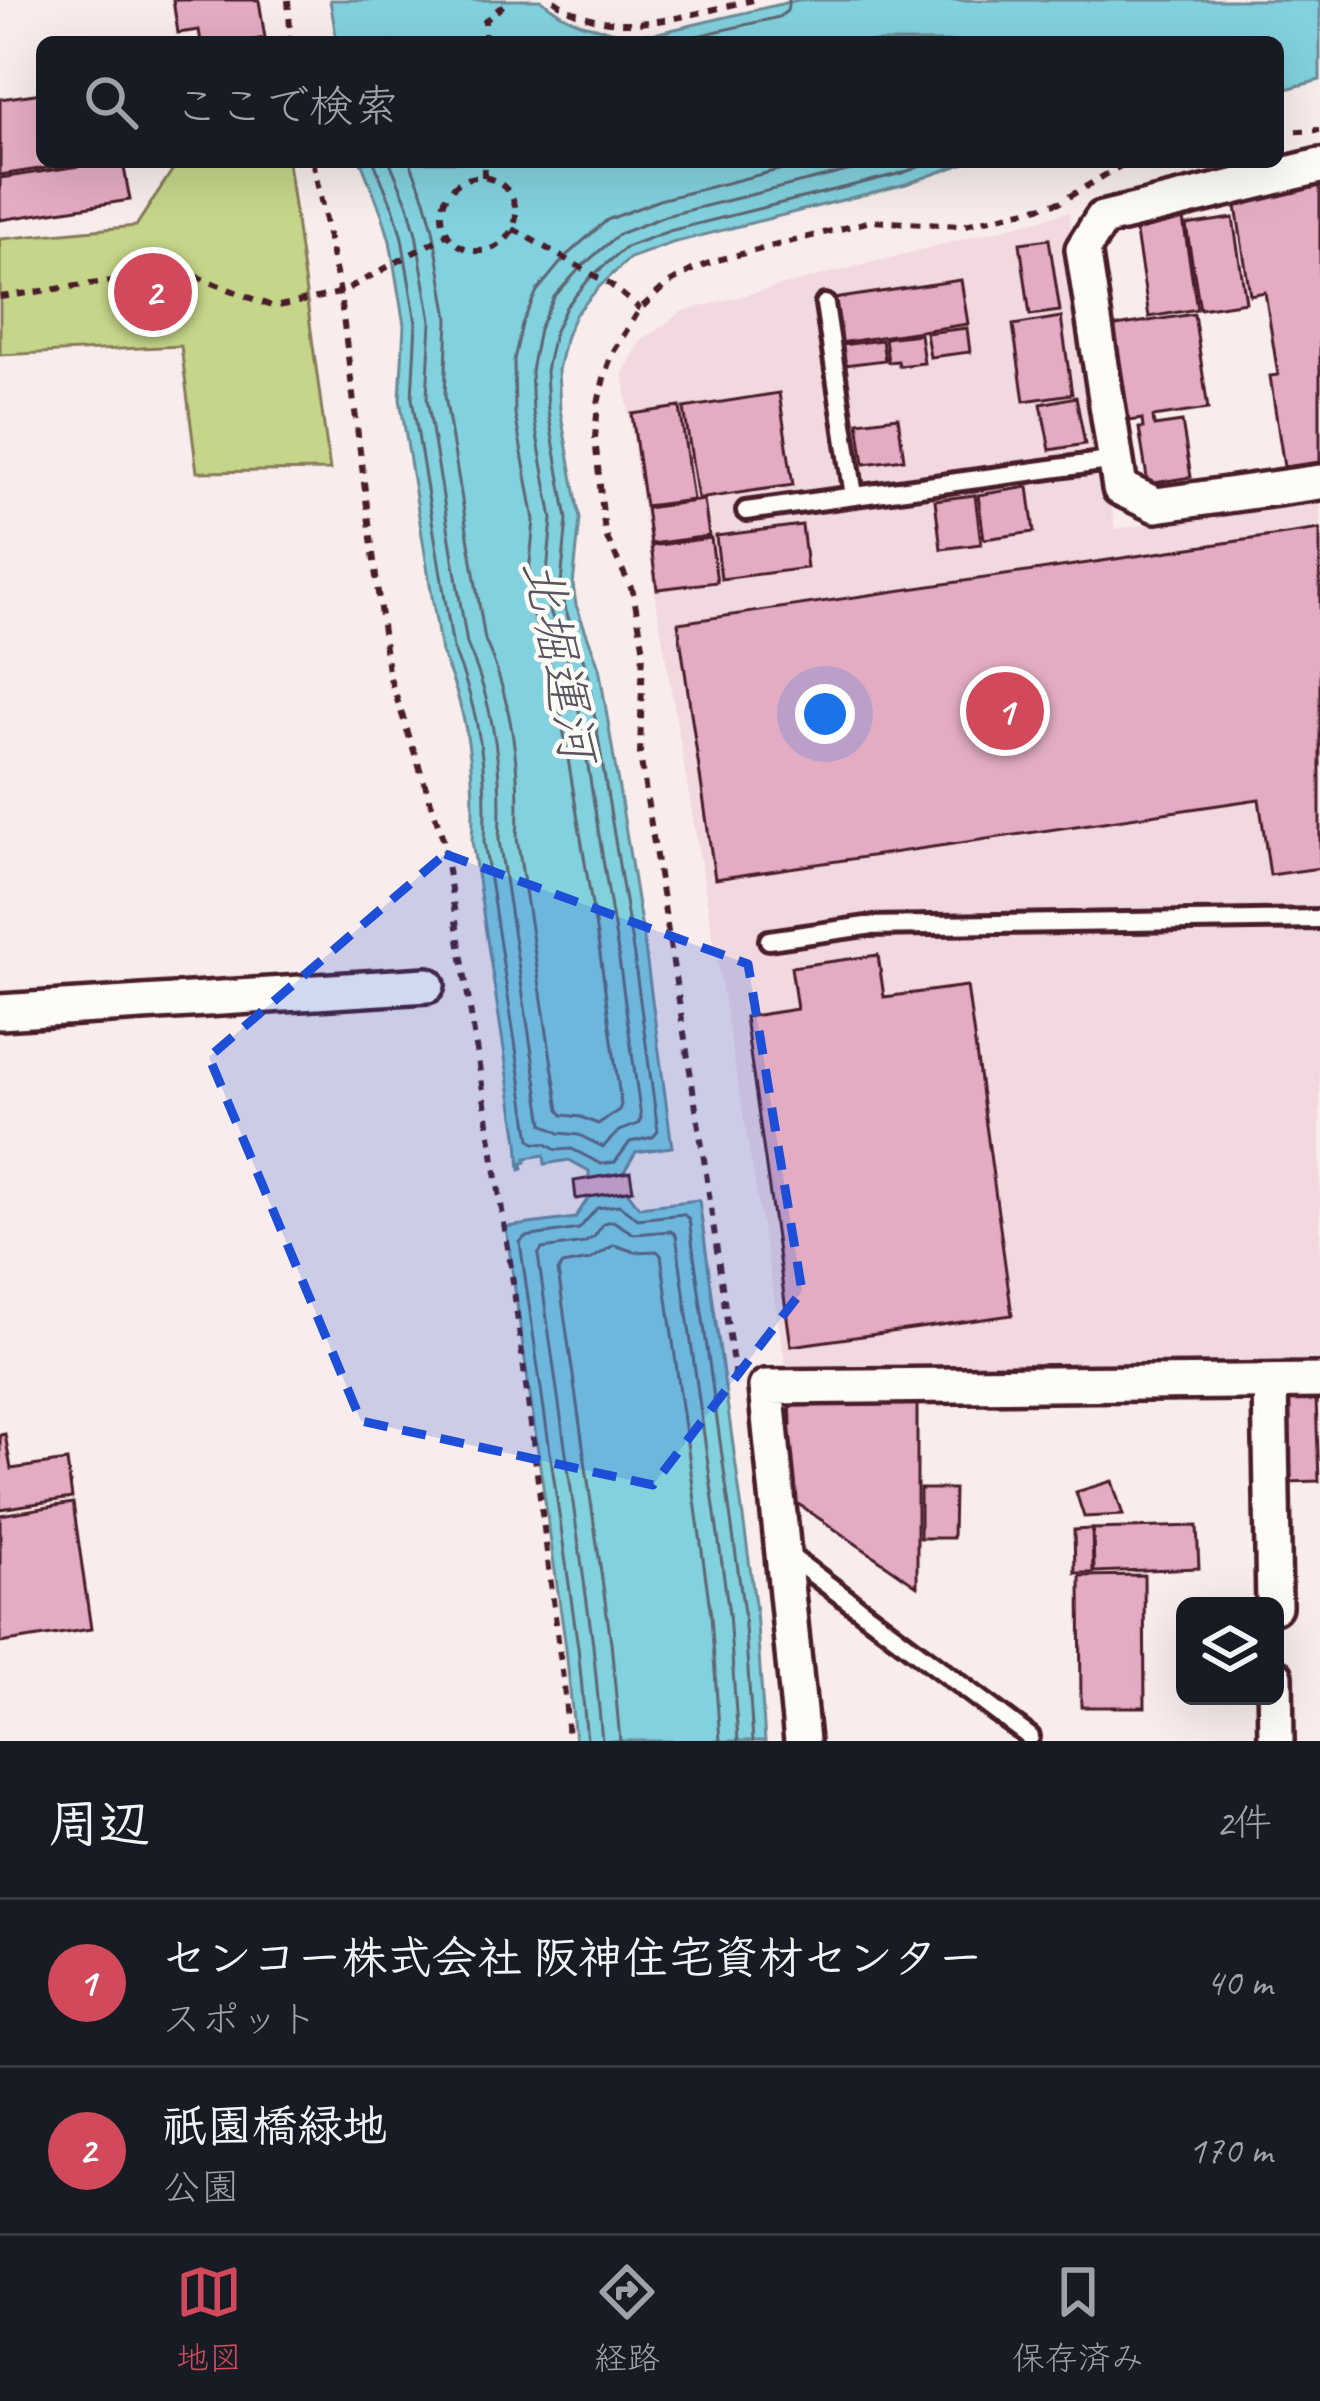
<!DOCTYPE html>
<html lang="ja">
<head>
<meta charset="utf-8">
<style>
	:root { --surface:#171b24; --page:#242831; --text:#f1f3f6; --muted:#9ea1a6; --line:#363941; --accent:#d1495b }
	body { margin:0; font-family:Caveat,"Klee One",sans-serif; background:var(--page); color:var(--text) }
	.controls { position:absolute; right:36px; bottom:36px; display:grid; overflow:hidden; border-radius:18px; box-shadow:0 12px 48px #0002 }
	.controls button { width:108px; height:108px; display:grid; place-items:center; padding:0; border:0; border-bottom:3px solid var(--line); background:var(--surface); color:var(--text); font:60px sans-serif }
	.you { position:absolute; left:825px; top:714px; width:42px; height:42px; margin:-30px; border:9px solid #fff; border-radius:50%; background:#1a73e8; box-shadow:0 0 0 18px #1a73e833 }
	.badge { display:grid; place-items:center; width:78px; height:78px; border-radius:50%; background:var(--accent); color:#fff; font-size:39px; font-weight:700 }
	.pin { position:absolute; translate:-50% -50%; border:6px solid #fff; box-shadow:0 3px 12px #0006 }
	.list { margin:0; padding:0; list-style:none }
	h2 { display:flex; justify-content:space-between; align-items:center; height:156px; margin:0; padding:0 48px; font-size:51px }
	h2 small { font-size:39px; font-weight:400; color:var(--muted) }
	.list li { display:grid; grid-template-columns:78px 1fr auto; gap:36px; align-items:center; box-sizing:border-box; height:168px; padding:0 48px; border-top:3px solid var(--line) }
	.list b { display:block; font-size:45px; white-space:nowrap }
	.list p { margin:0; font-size:39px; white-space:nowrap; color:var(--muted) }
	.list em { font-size:39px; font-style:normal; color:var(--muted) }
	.icon { flex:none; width:66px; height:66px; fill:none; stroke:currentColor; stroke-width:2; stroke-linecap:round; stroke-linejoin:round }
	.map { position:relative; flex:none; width:1320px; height:1741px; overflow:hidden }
	.search { position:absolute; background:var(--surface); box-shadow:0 12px 48px #0002; left:36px; right:36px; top:36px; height:132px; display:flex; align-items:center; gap:30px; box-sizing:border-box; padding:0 42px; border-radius:18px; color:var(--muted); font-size:45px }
	.sheet { height:492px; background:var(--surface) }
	nav { display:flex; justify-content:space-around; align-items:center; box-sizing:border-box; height:168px; border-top:3px solid var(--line); background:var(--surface); font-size:33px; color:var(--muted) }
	nav a { display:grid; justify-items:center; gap:6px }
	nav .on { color:var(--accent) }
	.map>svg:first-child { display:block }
	.built { fill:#f2d9df }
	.green { fill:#c5d589; stroke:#887a5a; stroke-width:3 }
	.water { fill:#82d1de; stroke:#6c8a96; stroke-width:3 }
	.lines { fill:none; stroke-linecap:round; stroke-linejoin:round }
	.shore { stroke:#606673; stroke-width:3 }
	.building { fill:#e3acc2; stroke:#4a1f2b; stroke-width:3 }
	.lane-casing { stroke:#4a1f2b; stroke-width:26 }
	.street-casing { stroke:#4a1f2b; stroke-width:42 }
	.path { stroke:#4a1f2b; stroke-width:6; stroke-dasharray:9 9; stroke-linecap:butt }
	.lane { stroke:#fdfcf7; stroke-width:16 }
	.street { stroke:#fdfcf7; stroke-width:33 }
	.marked { fill:#1d4ed8; fill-opacity:0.2; stroke:#1d4ed8; stroke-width:9; stroke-dasharray:24 15; stroke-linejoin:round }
	.labels { text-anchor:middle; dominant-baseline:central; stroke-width:9; stroke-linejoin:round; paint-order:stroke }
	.water-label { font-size:51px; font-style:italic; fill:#5b5461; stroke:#fdfcf7 }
</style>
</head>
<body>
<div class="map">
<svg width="1320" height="1741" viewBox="0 0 1320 1741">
	<rect width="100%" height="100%" fill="#f8ecec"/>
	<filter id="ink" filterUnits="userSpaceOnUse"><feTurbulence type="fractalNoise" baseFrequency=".00833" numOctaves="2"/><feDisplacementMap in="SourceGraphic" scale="24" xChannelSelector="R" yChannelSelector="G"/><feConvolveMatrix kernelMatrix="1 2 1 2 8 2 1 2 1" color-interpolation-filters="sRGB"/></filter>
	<g filter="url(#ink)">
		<polygon class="built" points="1069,212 1115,529 1320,501 1320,1369 806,1380 786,1368 655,594 623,373 641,341 683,311"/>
		<polygon class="green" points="194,162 288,162 330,470 197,472 181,346 0,355 0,239 136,226 175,166"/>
		<g class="water">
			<polygon points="330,0 541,0 562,15 582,24 623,34 654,34 798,0 1320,0 1320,80 1278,91 1278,42 337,42"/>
			<path d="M361,162H968L906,184L672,243L630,258L599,287L575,315L566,336L558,370L560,409L580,519L573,585L576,605L599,667L645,948L672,1147L636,1152L623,1173L589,1178V1171L569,1160L545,1164L544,1155L526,1158V1162L522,1163L523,1169L520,1170L518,1141L472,841C476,776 469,712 441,652L400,399L404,325L390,241L382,214Z"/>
			<polygon points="627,1191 639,1207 699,1200 756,1611 765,1741 575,1741 566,1648 506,1227 575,1218 589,1197"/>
		</g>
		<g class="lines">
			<g class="shore">
				<polyline points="671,42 779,17 787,11 789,0"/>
				<path d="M374,162L394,210L402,238L416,323L412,398L453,648C480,711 488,773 484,841L530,1139L534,1143L546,1144L556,1150L572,1149L601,1164L615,1162L630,1142L653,1137L658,1131L633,950L587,670L564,606L561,584L567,519L548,411L546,371L554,333L566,307L590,278L626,247L669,231L902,173L932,162"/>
				<path d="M390,162L408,205L416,234L431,321L427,398L467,644C495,707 503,772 499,840L543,1124L559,1133L579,1135L603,1147L619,1131L638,1124L641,1118L618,952L573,674L549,608L546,584L552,519L533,412L531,371L539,329L554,297L580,268L619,234L665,216L884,162"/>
				<path d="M410,162L425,199L433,229L448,318L445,396L485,640C513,703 521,769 517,838L559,1110L563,1115L581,1117L598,1124L619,1110L621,1105L600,954L555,679L531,610L528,584L534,520L515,414L514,360L522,324L537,291L567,255L607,220L659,200L810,162"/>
				<polyline points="587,1741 578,1647 520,1242 525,1237 579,1229 597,1208 619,1205 638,1219 683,1214 689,1219 744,1613 753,1741"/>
				<polyline points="602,1741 593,1645 538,1255 542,1249 584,1243 594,1237 604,1223 613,1221 634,1234 671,1231 676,1235 729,1614 738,1741"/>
				<polyline points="620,1741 611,1642 558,1271 562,1265 590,1260 614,1245 635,1252 657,1251 661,1255 711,1616 720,1741"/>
			</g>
		</g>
		<g class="building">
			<polygon points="173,0 259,0 265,38 242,42 201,42 199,30 178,33"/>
			<polygon points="42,93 42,162 85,162 0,175 0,99"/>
			<polygon points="106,162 123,162 130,200 0,220 0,178"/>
			<polygon points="1320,178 1320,462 1284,467 1270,376 1278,375 1265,292 1250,295 1236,206 1243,205 1242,199 1299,190 1298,181"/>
			<polygon points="1233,218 1246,302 1200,309 1186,225"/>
			<polygon points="1183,219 1197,309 1149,317 1135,226"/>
			<polygon points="1049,239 1060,311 1030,315 1020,243"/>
			<polygon points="961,280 968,324 840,343 833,299"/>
			<polygon points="1194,314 1208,409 1153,417 1154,426 1182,422 1191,477 1148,484 1139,428 1143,428 1142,419 1117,423 1103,328"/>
			<polygon points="1061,317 1072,394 1024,401 1013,325"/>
			<polygon points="967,328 970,352 930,357 926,333"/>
			<polygon points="920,334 924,363 899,366 898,361 888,362 885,338"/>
			<polygon points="882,340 885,360 844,365 841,345"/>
			<polygon points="779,393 793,485 698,499 684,408"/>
			<polygon points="1076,397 1085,444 1050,450 1041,404"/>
			<polygon points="680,407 693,500 645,506 632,414"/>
			<polygon points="898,417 904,459 864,464 858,422"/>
			<polygon points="1028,487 1034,532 984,539 978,495"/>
			<polygon points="975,495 981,544 941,549 935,500"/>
			<polygon points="704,500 709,536 651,544 646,508"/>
			<polygon points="802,525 807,568 721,579 716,536"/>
			<polygon points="1320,529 1320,868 1270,875 1259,799 715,879 678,623"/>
			<polygon points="711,538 717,582 657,589 651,546"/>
			<polygon points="878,955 884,997 967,986 1012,1315 791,1346 745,1017 797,1009 791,967"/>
			<polygon points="630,1172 633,1190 576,1199 574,1181"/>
			<polygon points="904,1398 917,1404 917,1586 791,1499 786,1424 791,1424 790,1399"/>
			<polygon points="1316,1398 1319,1481 1286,1482 1283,1399"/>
			<polygon points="5,1434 11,1469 67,1461 72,1498 0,1509 0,1435"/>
			<polygon points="1112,1481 1123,1515 1084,1517 1076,1492"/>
			<polygon points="920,1489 954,1489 953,1538 920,1538"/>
			<polygon points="73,1503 91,1629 0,1643 0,1515"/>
			<polygon points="1197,1526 1199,1568 1094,1572 1093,1529"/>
			<polygon points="1092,1529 1093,1573 1075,1573 1074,1530"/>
			<polygon points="1144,1575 1145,1707 1081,1707 1080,1576"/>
		</g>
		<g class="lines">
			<g class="lane-casing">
				<g id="lane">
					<polyline points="825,304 854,496"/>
					<polyline points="746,511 1116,460"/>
					<polyline points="769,940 866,926 1320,919"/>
					<polyline points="784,1552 1030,1737"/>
				</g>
			</g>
			<g class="street-casing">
				<g id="street">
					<polyline points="1320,166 1102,219 1083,249 1120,488 1156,505 1320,482"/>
					<polyline points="0,1012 427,985"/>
					<polyline points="1270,1383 1274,1606"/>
					<polyline points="1275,1676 1276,1741"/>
					<polyline points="802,1741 766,1387 1320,1381"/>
				</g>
			</g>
			<g class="path">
				<polyline points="288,0 291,42"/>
				<path d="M554,0C613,44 687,14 753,0"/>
				<polyline points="485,42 485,21 509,0"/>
				<polyline points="1278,132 1320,130"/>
				<polyline points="313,162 340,293 388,672 443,839 511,1267 565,1695 568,1741"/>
				<polyline points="484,177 484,162"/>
				<circle cx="479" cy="214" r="37"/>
				<polyline points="513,229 611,285 640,309"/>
				<polyline points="0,297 182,271 274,307 340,293 448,234"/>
				<polyline points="735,1378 704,1159 640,755 643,645 633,592 605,534 595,438 598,403 605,374 612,354 640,309 666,285 692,270 714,261 871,221 961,226 1060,202 1127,162"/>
			</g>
			<use href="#lane" class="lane"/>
			<use href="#street" class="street"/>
		</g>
	</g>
	<path class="marked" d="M445,854L748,964L802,1291L653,1485L361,1421L209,1057Z"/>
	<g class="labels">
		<g class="water-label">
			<text transform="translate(560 660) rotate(79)">北堀運河</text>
		</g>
	</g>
</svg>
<div class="controls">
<button><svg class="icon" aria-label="layers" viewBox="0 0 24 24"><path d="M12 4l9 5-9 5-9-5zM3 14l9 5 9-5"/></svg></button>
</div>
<div class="you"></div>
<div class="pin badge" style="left:1005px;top:711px">1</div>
<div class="pin badge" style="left:153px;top:292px">2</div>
<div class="search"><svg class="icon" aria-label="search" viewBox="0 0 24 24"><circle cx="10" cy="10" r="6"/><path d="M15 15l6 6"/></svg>ここで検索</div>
</div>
<section class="sheet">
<h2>周辺<small>2件</small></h2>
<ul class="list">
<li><span class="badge">1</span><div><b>センコー株式会社 阪神住宅資材センター</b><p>スポット</p></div><em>40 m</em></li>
<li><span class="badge">2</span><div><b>祇園橋緑地</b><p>公園</p></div><em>170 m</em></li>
</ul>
</section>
<nav>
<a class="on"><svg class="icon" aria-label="map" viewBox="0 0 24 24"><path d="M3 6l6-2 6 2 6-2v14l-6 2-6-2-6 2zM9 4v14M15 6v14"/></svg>地図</a>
<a><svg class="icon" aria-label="directions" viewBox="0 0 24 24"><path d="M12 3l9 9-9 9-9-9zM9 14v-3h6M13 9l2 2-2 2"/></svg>経路</a>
<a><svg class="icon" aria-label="saved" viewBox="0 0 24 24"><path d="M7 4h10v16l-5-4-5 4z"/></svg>保存済み</a>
</nav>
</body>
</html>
